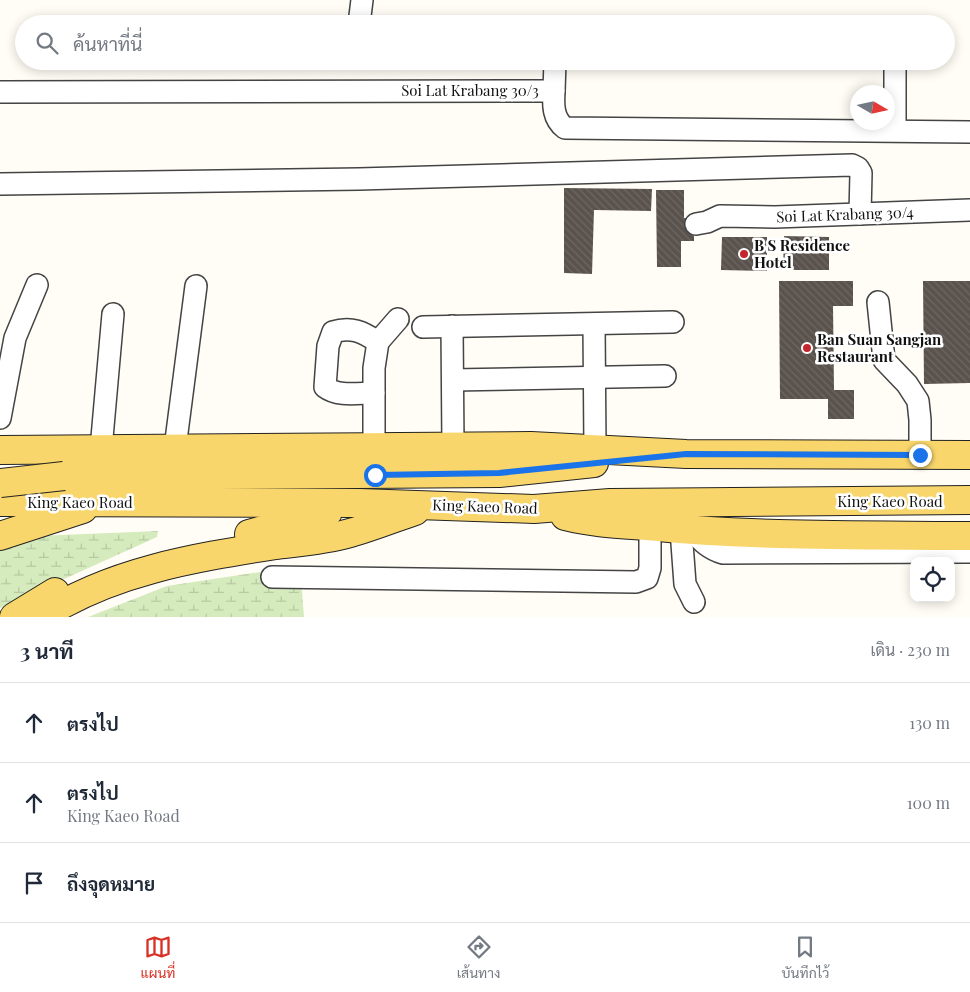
<!DOCTYPE html>
<html lang="th">
<head>
<meta charset="utf-8">
<style>
	:root { --surface:#fff; --page:#f2f2f3; --text:#1f2937; --muted:#747a83; --line:#e0e1e3; --accent:#d93025 }
	body { margin:0; font-family:"Playfair Display",Sarabun,serif; background:var(--page); color:var(--text) }
	.controls { position:absolute; right:15px; bottom:15px; display:grid; overflow:hidden; border-radius:10px; box-shadow:0 2px 12px #0003 }
	.controls button { width:45px; height:45px; display:grid; place-items:center; padding:0; border:0; border-bottom:1px solid var(--line); background:var(--surface); color:var(--text); font:25px sans-serif }
	.compass { position:absolute; left:850px; top:85px; width:45px; height:45px; border-radius:50%; background:var(--surface); box-shadow:0 2px 12px #0003; rotate:99deg }
	.stop { position:absolute; width:15px; height:15px; margin:-11px; border:4px solid #1a73e8; border-radius:50%; background:#fff }
	.stop.end { background:#1a73e8; border-color:#fff; box-shadow:0 1px 5px #0008 }
	.list { margin:0; padding:0; list-style:none }
	h2 { display:flex; justify-content:space-between; align-items:center; height:65px; margin:0; padding:0 20px; font-size:21px }
	h2 small { font-size:16px; font-weight:400; color:var(--muted) }
	.list li { display:grid; grid-template-columns:32px 1fr auto; gap:15px; align-items:center; box-sizing:border-box; height:80px; padding:0 20px; border-top:1px solid var(--line) }
	.list b { display:block; font-size:19px; white-space:nowrap }
	.list p { margin:0; font-size:16px; white-space:nowrap; color:var(--muted) }
	.list em { font-size:16px; font-style:normal; color:var(--muted) }
	.icon { flex:none; width:28px; height:28px; fill:none; stroke:currentColor; stroke-width:2; stroke-linecap:round; stroke-linejoin:round }
	.map { position:relative; flex:none; width:970px; height:617px; overflow:hidden }
	.search { position:absolute; background:var(--surface); box-shadow:0 2px 12px #0003; left:15px; right:15px; top:15px; height:55px; display:flex; align-items:center; gap:12px; box-sizing:border-box; padding:0 18px; border-radius:28px; color:var(--muted); font-size:19px }
	.sheet { height:305px; background:var(--surface) }
	nav { display:flex; justify-content:space-around; align-items:center; box-sizing:border-box; height:70px; border-top:1px solid var(--line); background:var(--surface); font-size:14px; color:var(--muted) }
	nav a { display:grid; justify-items:center; gap:2px }
	nav .on { color:var(--accent) }
	.map>svg:first-child { display:block }
	.wetland { fill:url(#wetland-marsh) }
	.building { fill:url(#building-back-hatch) }
	.lines { fill:none; stroke-linecap:round; stroke-linejoin:round }
	.minor-casing { stroke:#444; stroke-width:24 }
	.major-casing { stroke:#222; stroke-width:30 }
	.minor { stroke:#fff; stroke-width:21 }
	.major { stroke:#f9d66b; stroke-width:28 }
	.major-bridge-casing { stroke:#222; stroke-width:30; stroke-linecap:butt }
	.major-bridge { stroke:#f9d66b; stroke-width:28 }
	.route { stroke:#1a73e8; stroke-width:6 }
	.poi-dot { fill:#c4262e; stroke:#fff; stroke-width:2 }
	.labels { text-anchor:middle; dominant-baseline:central; stroke-width:5; stroke-linejoin:round; paint-order:stroke }
	.street-label { font-size:15px; fill:#111; stroke:#fff }
	.poi-label { font-size:15px; font-weight:bold; fill:#111; stroke:#fff; text-anchor:start }
</style>
</head>
<body>
<div class="map">
<svg width="970" height="617" viewBox="0 0 970 617">
	<defs>
		<pattern id="wetland-marsh" width="20" height="14" patternUnits="userSpaceOnUse" patternTransform="scale(1.25)"><rect width="20" height="14" fill="#d5ebbd"/><path d="M1 5h8M5 5V1M11 12h8M15 12V8" fill="none" stroke="#b6c8a1"/></pattern>
		<pattern id="building-back-hatch" width="6" height="6" patternUnits="userSpaceOnUse" patternTransform="scale(1.25)"><rect width="6" height="6" fill="#5a524d"/><path d="M-1 5l2 2M0 0l6 6M5-1l2 2" fill="none" stroke="#6d6662"/></pattern>
	</defs>
	<rect width="100%" height="100%" fill="#fffdf5"/>
	<g class="wetland">
		<polygon points="158,531 157,537 0,608 0,548 37,536"/>
		<polygon points="300,566 304,617 88,617 167,586"/>
	</g>
	<g class="building">
		<polygon points="564,188 652,189 651,211 594,210 592,274 564,273"/>
		<polygon points="656,190 684,190 684,218 694,218 694,241 681,241 681,267 657,267"/>
		<polygon points="784,236 829,237 829,270 783,270"/>
		<polygon points="722,237 767,237 767,271 721,270"/>
		<polygon points="779,281 853,281 853,306 833,306 834,390 854,390 854,419 828,419 828,399 780,399"/>
		<polygon points="923,281 970,281 970,383 924,384"/>
	</g>
	<g class="lines">
		<g class="minor-casing">
			<g id="minor">
				<polyline points="359,24 362,0"/>
				<polyline points="554,91 555,61"/>
				<path d="M0,92L539,91H554C553,105 553,119 565,128L970,132"/>
				<polyline points="895,130 895,61"/>
				<polyline points="0,184 359,179 852,165 858,168 861,173 860,214"/>
				<polyline points="696,224 707,222 720,216 775,217 970,210"/>
				<polyline points="878,302 884,360 907,384 918,401 920,420 920,455"/>
				<polyline points="594,324 595,449"/>
				<polyline points="452,326 453,447"/>
				<polyline points="423,327 673,322"/>
				<polyline points="453,380 665,376"/>
				<path d="M374,393C358,393 338,397 325,387L328,346L333,332C351,326 363,332 378,342"/>
				<polyline points="0,418 15,338 37,285"/>
				<polyline points="374,447 374,368 378,342 398,319"/>
				<polyline points="175,448 196,286"/>
				<polyline points="101,449 113,314"/>
				<polyline points="681,530 685,584 694,602"/>
				<path d="M694,531C701,542 710,549 723,553L970,552"/>
				<polyline points="272,577 636,582 647,578 650,568 650,527"/>
			</g>
		</g>
		<g class="major-casing">
			<g id="major">
				<polyline points="0,450 531,446 686,454 970,455"/>
				<polyline points="64,476 499,473 594,463"/>
				<polyline points="0,502 360,503 534,509 610,503 970,500"/>
				<path d="M565,516C592,523 620,524 648,526C754,537 863,535 970,536"/>
				<polyline points="249,534 328,512"/>
				<polyline points="0,536 83,509"/>
				<polyline points="14,617 55,592"/>
				<path d="M41,617C111,571 194,558 275,545C300,542 326,540 350,533C372,527 394,518 415,511"/>
			</g>
		</g>
		<use href="#minor" class="minor"/>
		<use href="#major" class="major"/>
		<g class="major-bridge-casing">
			<polyline id="major-bridge" points="0,483 64,476"/>
		</g>
		<use href="#major-bridge" class="major-bridge"/>
	</g>
	<g class="lines">
		<polyline class="route" points="375,475 499,473 686,454 920,455"/>
	</g>
	<g class="poi-dot">
		<circle cx="744" cy="254" r="5"/>
		<circle cx="807" cy="348" r="5"/>
	</g>
	<g class="labels">
		<g class="street-label">
			<text x="470" y="90">Soi Lat Krabang 30/3</text>
			<text transform="translate(845 214) rotate(-2)">Soi Lat Krabang 30/4</text>
			<text x="890" y="501">King Kaeo Road</text>
			<text x="80" y="502">King Kaeo Road</text>
			<text transform="translate(485 506) rotate(2)">King Kaeo Road</text>
		</g>
		<g class="poi-label">
			<text x="754" y="245">B S Residence<tspan x="754" dy="17">Hotel</tspan></text>
			<text x="817" y="339">Ban Suan Sangjan<tspan x="817" dy="17">Restaurant</tspan></text>
		</g>
	</g>
</svg>
<div class="controls">
<button><svg class="icon" aria-label="locate" viewBox="0 0 24 24"><circle cx="12" cy="12" r="6"/><path d="M12 2v4M12 18v4M2 12h4M18 12h4"/></svg></button>
</div>
<svg class="compass" viewBox="-18 -18 36 36"><path d="M0-13l5 13h-10z" fill="#e53935"/><path d="M0 13l5-13h-10z" fill="#747a83"/></svg>
<div class="stop" style="left:375px;top:475px"></div>
<div class="stop end" style="left:920px;top:455px"></div>
<div class="search"><svg class="icon" aria-label="search" viewBox="0 0 24 24"><circle cx="10" cy="10" r="6"/><path d="M15 15l6 6"/></svg>ค้นหาที่นี่</div>
</div>
<section class="sheet">
<h2>3 นาที<small>เดิน · 230 m</small></h2>
<ul class="list">
<li><svg class="icon" aria-label="ahead" viewBox="0 0 24 24"><path d="M12 20V5M6 11l6-6 6 6"/></svg><div><b>ตรงไป</b></div><em>130 m</em></li>
<li><svg class="icon" aria-label="ahead" viewBox="0 0 24 24"><path d="M12 20V5M6 11l6-6 6 6"/></svg><div><b>ตรงไป</b><p>King Kaeo Road</p></div><em>100 m</em></li>
<li><svg class="icon" aria-label="arrive" viewBox="0 0 24 24"><path d="M6 21V4h12l-3 4 3 4H6"/></svg><div><b>ถึงจุดหมาย</b></div></li>
</ul>
</section>
<nav>
<a class="on"><svg class="icon" aria-label="map" viewBox="0 0 24 24"><path d="M3 6l6-2 6 2 6-2v14l-6 2-6-2-6 2zM9 4v14M15 6v14"/></svg>แผนที่</a>
<a><svg class="icon" aria-label="directions" viewBox="0 0 24 24"><path d="M12 3l9 9-9 9-9-9zM9 14v-3h6M13 9l2 2-2 2"/></svg>เส้นทาง</a>
<a><svg class="icon" aria-label="saved" viewBox="0 0 24 24"><path d="M7 4h10v16l-5-4-5 4z"/></svg>บันทึกไว้</a>
</nav>
</body>
</html>
